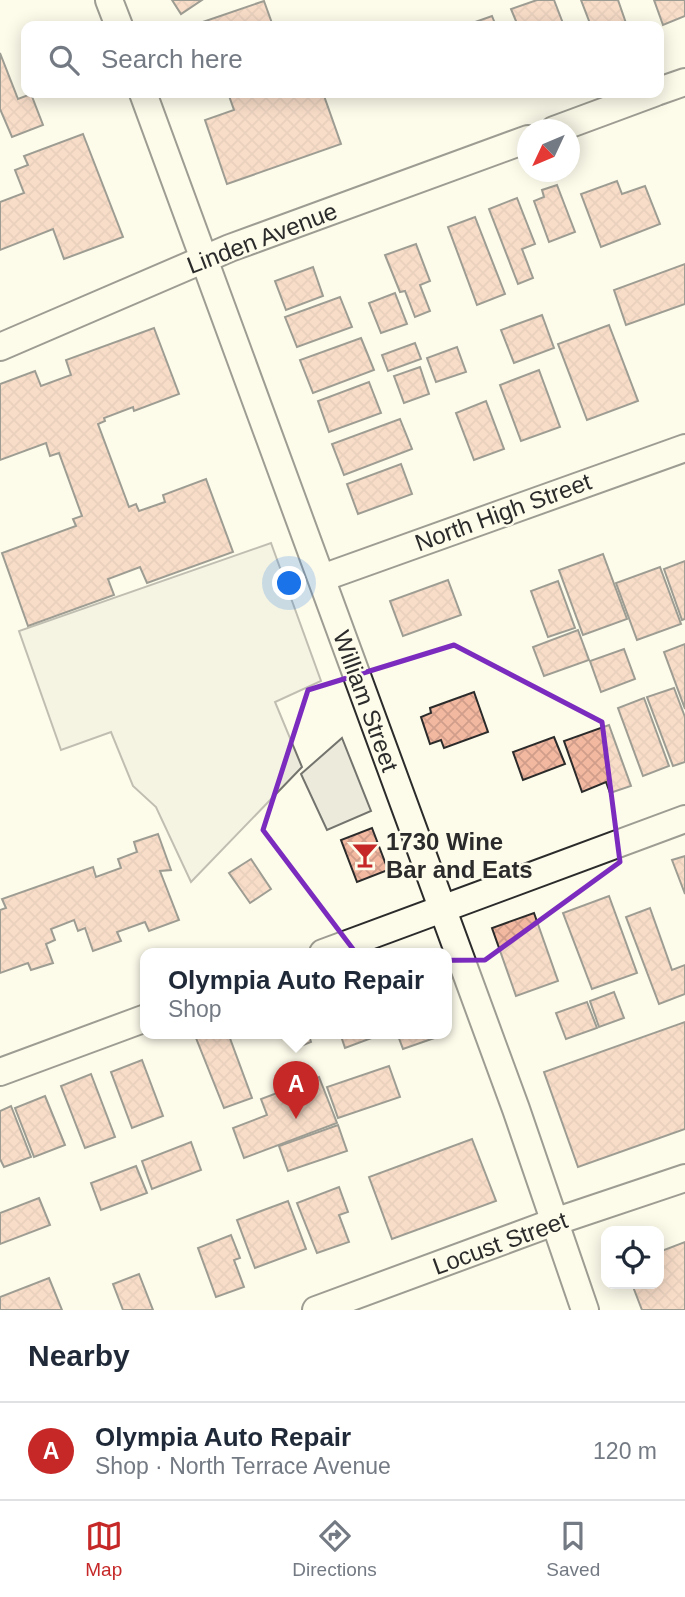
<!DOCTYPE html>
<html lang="en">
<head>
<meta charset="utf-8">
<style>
	:root { --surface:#fff; --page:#f2f2f3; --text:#1f2937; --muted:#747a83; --line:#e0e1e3; --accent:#c62828 }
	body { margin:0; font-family:Arial,sans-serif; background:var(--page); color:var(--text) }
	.controls { position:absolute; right:21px; bottom:21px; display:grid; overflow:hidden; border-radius:14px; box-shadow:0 4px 18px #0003 }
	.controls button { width:63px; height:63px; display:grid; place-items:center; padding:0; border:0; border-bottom:2px solid var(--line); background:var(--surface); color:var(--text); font:35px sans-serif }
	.compass { position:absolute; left:517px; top:119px; width:63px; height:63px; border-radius:50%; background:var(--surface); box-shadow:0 4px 18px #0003; rotate:226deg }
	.you { position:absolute; left:290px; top:584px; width:24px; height:24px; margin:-18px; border:5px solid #fff; border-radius:50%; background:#1a73e8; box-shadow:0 0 0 10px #1a73e833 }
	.badge { display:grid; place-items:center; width:46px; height:46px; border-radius:50%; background:var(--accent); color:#fff; font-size:23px; font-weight:700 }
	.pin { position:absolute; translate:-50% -58px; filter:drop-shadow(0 2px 4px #0008) }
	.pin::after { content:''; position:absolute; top:37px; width:24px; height:21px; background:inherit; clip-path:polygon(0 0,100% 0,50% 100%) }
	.popup { position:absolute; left:140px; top:948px; width:312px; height:91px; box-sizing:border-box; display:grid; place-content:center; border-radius:14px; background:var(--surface); filter:drop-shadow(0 2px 5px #0005); font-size:23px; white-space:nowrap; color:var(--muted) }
	.popup b { font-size:26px; color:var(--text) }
	.popup::after { content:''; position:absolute; left:50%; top:100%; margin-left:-14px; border:14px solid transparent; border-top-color:var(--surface) }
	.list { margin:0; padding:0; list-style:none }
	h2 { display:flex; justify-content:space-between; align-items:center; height:91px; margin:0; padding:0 28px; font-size:30px }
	h2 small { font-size:23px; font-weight:400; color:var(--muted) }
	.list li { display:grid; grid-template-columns:46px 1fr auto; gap:21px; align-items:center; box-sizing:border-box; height:98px; padding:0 28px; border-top:2px solid var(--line) }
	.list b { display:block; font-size:26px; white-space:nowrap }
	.list p { margin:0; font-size:23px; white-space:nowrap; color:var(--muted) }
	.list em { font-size:23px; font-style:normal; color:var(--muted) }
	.icon { flex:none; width:38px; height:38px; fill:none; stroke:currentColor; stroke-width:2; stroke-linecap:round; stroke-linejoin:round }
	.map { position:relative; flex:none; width:685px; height:1310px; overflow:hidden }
	.search { position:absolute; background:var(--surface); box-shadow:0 4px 18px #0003; left:21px; right:21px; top:21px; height:77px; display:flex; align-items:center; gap:18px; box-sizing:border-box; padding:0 24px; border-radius:14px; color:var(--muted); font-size:26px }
	.sheet { height:189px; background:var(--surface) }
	nav { display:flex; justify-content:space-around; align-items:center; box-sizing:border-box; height:98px; border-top:2px solid var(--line); background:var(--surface); font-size:19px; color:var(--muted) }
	nav a { display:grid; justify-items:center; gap:4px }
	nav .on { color:var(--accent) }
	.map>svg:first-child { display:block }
	.parking { fill:#eceadb; stroke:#74746e; stroke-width:2 }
	.building { fill:url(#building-cross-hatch); stroke:#2b2b2b; stroke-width:2 }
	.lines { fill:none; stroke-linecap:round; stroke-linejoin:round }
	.minor-casing { stroke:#2b2b2b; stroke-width:30 }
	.minor { stroke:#fdfbea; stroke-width:26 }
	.marked { fill:none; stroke:#7b2cbf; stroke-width:5; stroke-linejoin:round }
	.labels { text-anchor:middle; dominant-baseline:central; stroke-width:5; stroke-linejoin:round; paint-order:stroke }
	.street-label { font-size:24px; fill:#2b2b2b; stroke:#fdfbea }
	.poi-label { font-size:24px; font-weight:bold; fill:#2b2b2b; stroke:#fdfbea; text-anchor:start }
</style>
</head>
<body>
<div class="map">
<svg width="685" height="1310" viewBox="0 0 685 1310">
	<defs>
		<pattern id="building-cross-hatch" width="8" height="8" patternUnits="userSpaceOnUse" patternTransform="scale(1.75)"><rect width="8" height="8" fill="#f2b8a0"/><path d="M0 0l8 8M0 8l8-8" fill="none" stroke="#d09e8a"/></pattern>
	</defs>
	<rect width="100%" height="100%" fill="#fdfbea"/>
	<g class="parking">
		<polygon points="271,543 321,681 275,702 302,767 191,882 156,807 133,786 111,732 61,750 19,631"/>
		<polygon points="342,738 371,811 327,830 301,774"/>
	</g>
	<g class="building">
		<polygon points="172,0 202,0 181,14"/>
		<polygon points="537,0 554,0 564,26 518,26 511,9"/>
		<polygon points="581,0 618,0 627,26 591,26"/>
		<polygon points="654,0 685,0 685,16 663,25"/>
		<polygon points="264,1 273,26 191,26"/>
		<polygon points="492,16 496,26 464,26"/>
		<polygon points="0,53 18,99 31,94 43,125 12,137 0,109"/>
		<polygon points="228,93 323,93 341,144 227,184 205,120 234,110"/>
		<polygon points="83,134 123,237 64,259 53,229 0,250 0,202 24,193 15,170 28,165 24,156"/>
		<polygon points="617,181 622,194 645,186 660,224 601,247 581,194"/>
		<polygon points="557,185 575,232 549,242 534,201 544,197 542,190"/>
		<polygon points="517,198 535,244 522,249 533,278 518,284 489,209"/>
		<polygon points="475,217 505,294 477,305 448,227"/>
		<polygon points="416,244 430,281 420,285 430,311 415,317 405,291 400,292 385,255"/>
		<polygon points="685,264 685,304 626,325 614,290"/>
		<polygon points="313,267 323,296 286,310 275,281"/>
		<polygon points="395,293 407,324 381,333 369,303"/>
		<polygon points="340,297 352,327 297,347 285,317"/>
		<polygon points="542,315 554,348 514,363 501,330"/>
		<polygon points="609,325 638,401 587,420 558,344"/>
		<polygon points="154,328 179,394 134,411 133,407 104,418 105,421 98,424 129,507 136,504 139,511 165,502 163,495 206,479 233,552 147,583 140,567 108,579 114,595 28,626 2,553 76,526 73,519 82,516 59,453 50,456 46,443 0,460 0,384 35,371 41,386 71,375 66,360"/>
		<polygon points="361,338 374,370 313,393 300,360"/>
		<polygon points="415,343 421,359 388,371 382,355"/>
		<polygon points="457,347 466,372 436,382 427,358"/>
		<polygon points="420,367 429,394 404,403 394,376"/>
		<polygon points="539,370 560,427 521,441 500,385"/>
		<polygon points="369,382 381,413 329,432 318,401"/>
		<polygon points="486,401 504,449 474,460 456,413"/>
		<polygon points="400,419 412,449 344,475 332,444"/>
		<polygon points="401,464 412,494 358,514 347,484"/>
		<polygon points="603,554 627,619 583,635 559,570"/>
		<polygon points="685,561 685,619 682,620 664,569"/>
		<polygon points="660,567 681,624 637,640 616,583"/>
		<polygon points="448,580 461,615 403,636 390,601"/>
		<polygon points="558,581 575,628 548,637 531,591"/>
		<polygon points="578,630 589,660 544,676 533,647"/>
		<polygon points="685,644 685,709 664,652"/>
		<polygon points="624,649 635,679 601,692 590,661"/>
		<polygon points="674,688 685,717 685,762 673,766 647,697"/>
		<polygon points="474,692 488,732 444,748 441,740 430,744 421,717 431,713 430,708"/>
		<polygon points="644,698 669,766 643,776 618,708"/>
		<polygon points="609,725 631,786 610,793 606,782 582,792 564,741"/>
		<polygon points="554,737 565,764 523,780 513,752"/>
		<polygon points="372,828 388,870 357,882 341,840"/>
		<polygon points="158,834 171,870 160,871 179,920 149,931 145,922 117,932 121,941 93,951 85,928 78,931 74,920 51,929 55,940 46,944 53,963 31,970 28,963 0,973 0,910 6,908 2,899 93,867 96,877 121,868 118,859 137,852 134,842"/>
		<polygon points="685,856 685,894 672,860"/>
		<polygon points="251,859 271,889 250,903 229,873"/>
		<polygon points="609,896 637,973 592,989 563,913"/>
		<polygon points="650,908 672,970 685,965 685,994 659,1004 626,917"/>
		<polygon points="534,913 558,981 516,996 492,928"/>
		<polygon points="614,992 624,1018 599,1027 590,1001"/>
		<polygon points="587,1002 597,1028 566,1039 556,1013"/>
		<polygon points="685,1022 685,1129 578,1167 544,1072"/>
		<polygon points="208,1033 228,1033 252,1098 224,1108 196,1038"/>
		<polygon points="291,1033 308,1033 311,1042 296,1048"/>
		<polygon points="340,1033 375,1033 377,1036 345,1048"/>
		<polygon points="397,1033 443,1033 443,1035 403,1049"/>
		<polygon points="142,1060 163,1116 132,1128 111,1072"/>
		<polygon points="389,1066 400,1097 338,1118 327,1087"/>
		<polygon points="91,1074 115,1137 85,1148 61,1086"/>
		<polygon points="319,1077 337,1123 244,1158 233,1128 267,1115 261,1099"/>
		<polygon points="45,1096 65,1145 34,1157 15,1108"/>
		<polygon points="11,1106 31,1157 4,1167 0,1159 0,1111"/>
		<polygon points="338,1125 347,1151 288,1171 279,1146"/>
		<polygon points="472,1139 496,1201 392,1239 369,1177"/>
		<polygon points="191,1142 201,1170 152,1189 142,1161"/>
		<polygon points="136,1166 147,1193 101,1210 91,1183"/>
		<polygon points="339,1187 348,1212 339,1215 349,1242 317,1253 297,1203"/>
		<polygon points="39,1198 50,1225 0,1244 0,1213"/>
		<polygon points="288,1201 306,1249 255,1268 237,1220"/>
		<polygon points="231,1235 240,1258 234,1260 244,1287 216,1297 198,1248"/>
		<polygon points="685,1242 685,1310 642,1310 632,1284 659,1284 659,1252"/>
		<polygon points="139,1274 153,1310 123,1310 113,1284"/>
		<polygon points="49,1278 62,1310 0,1310 0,1297"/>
	</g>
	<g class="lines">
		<g class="minor-casing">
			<g id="minor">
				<polyline points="109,0 119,26"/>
				<polyline points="659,91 685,82"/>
				<polyline points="143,93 516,1109 585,1310"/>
				<polyline points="554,130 654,93"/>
				<polyline points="0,347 230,248 528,139"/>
				<polyline points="322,578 685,448"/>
				<polyline points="323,953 685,819"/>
				<polyline points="0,1072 146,1018"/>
				<polyline points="316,1310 554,1222 685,1178"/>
			</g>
		</g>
		<use href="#minor" class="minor"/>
	</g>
	<path d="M0 0H685V1310H0ZM454,645L602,722L620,862L485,960L362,961L263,830L308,690Z" fill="#fdfbea" fill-opacity=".55" fill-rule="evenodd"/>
	<path class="marked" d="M454,645L602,722L620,862L485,960L362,961L263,830L308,690Z"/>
	<defs>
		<g id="bar-bare" transform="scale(2.1)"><path d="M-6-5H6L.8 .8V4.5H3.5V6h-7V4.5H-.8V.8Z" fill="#c62828" stroke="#fdfbea" stroke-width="2.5" paint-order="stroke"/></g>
	</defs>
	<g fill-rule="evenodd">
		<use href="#bar-bare" x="365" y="855"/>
	</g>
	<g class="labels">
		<g class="street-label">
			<text transform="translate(262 238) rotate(-21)">Linden Avenue</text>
			<text transform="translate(503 512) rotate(-20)">North High Street</text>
			<text transform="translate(366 701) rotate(70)">William Street</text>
			<text transform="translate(500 1243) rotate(-20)">Locust Street</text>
		</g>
		<g class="poi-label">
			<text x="386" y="841">1730 Wine<tspan x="386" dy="28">Bar and Eats</tspan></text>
		</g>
	</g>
</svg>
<div class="controls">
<button><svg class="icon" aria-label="locate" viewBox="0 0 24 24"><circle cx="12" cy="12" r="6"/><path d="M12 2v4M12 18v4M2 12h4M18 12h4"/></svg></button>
</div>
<svg class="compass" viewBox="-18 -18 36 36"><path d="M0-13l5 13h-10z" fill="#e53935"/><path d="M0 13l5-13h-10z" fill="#747a83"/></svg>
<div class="you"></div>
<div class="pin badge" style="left:296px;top:1119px">A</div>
<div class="popup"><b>Olympia Auto Repair</b>Shop</div>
<div class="search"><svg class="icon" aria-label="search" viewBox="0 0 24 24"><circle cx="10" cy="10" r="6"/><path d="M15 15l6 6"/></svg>Search here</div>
</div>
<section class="sheet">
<h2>Nearby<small></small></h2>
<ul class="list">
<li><span class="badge">A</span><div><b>Olympia Auto Repair</b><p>Shop · North Terrace Avenue</p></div><em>120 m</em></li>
</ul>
</section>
<nav>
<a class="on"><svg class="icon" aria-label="map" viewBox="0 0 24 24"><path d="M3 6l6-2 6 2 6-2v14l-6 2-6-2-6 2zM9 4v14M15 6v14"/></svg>Map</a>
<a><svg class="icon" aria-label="directions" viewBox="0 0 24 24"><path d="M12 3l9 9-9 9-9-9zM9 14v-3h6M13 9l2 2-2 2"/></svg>Directions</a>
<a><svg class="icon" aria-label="saved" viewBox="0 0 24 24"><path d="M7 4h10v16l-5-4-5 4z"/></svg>Saved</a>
</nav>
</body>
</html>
